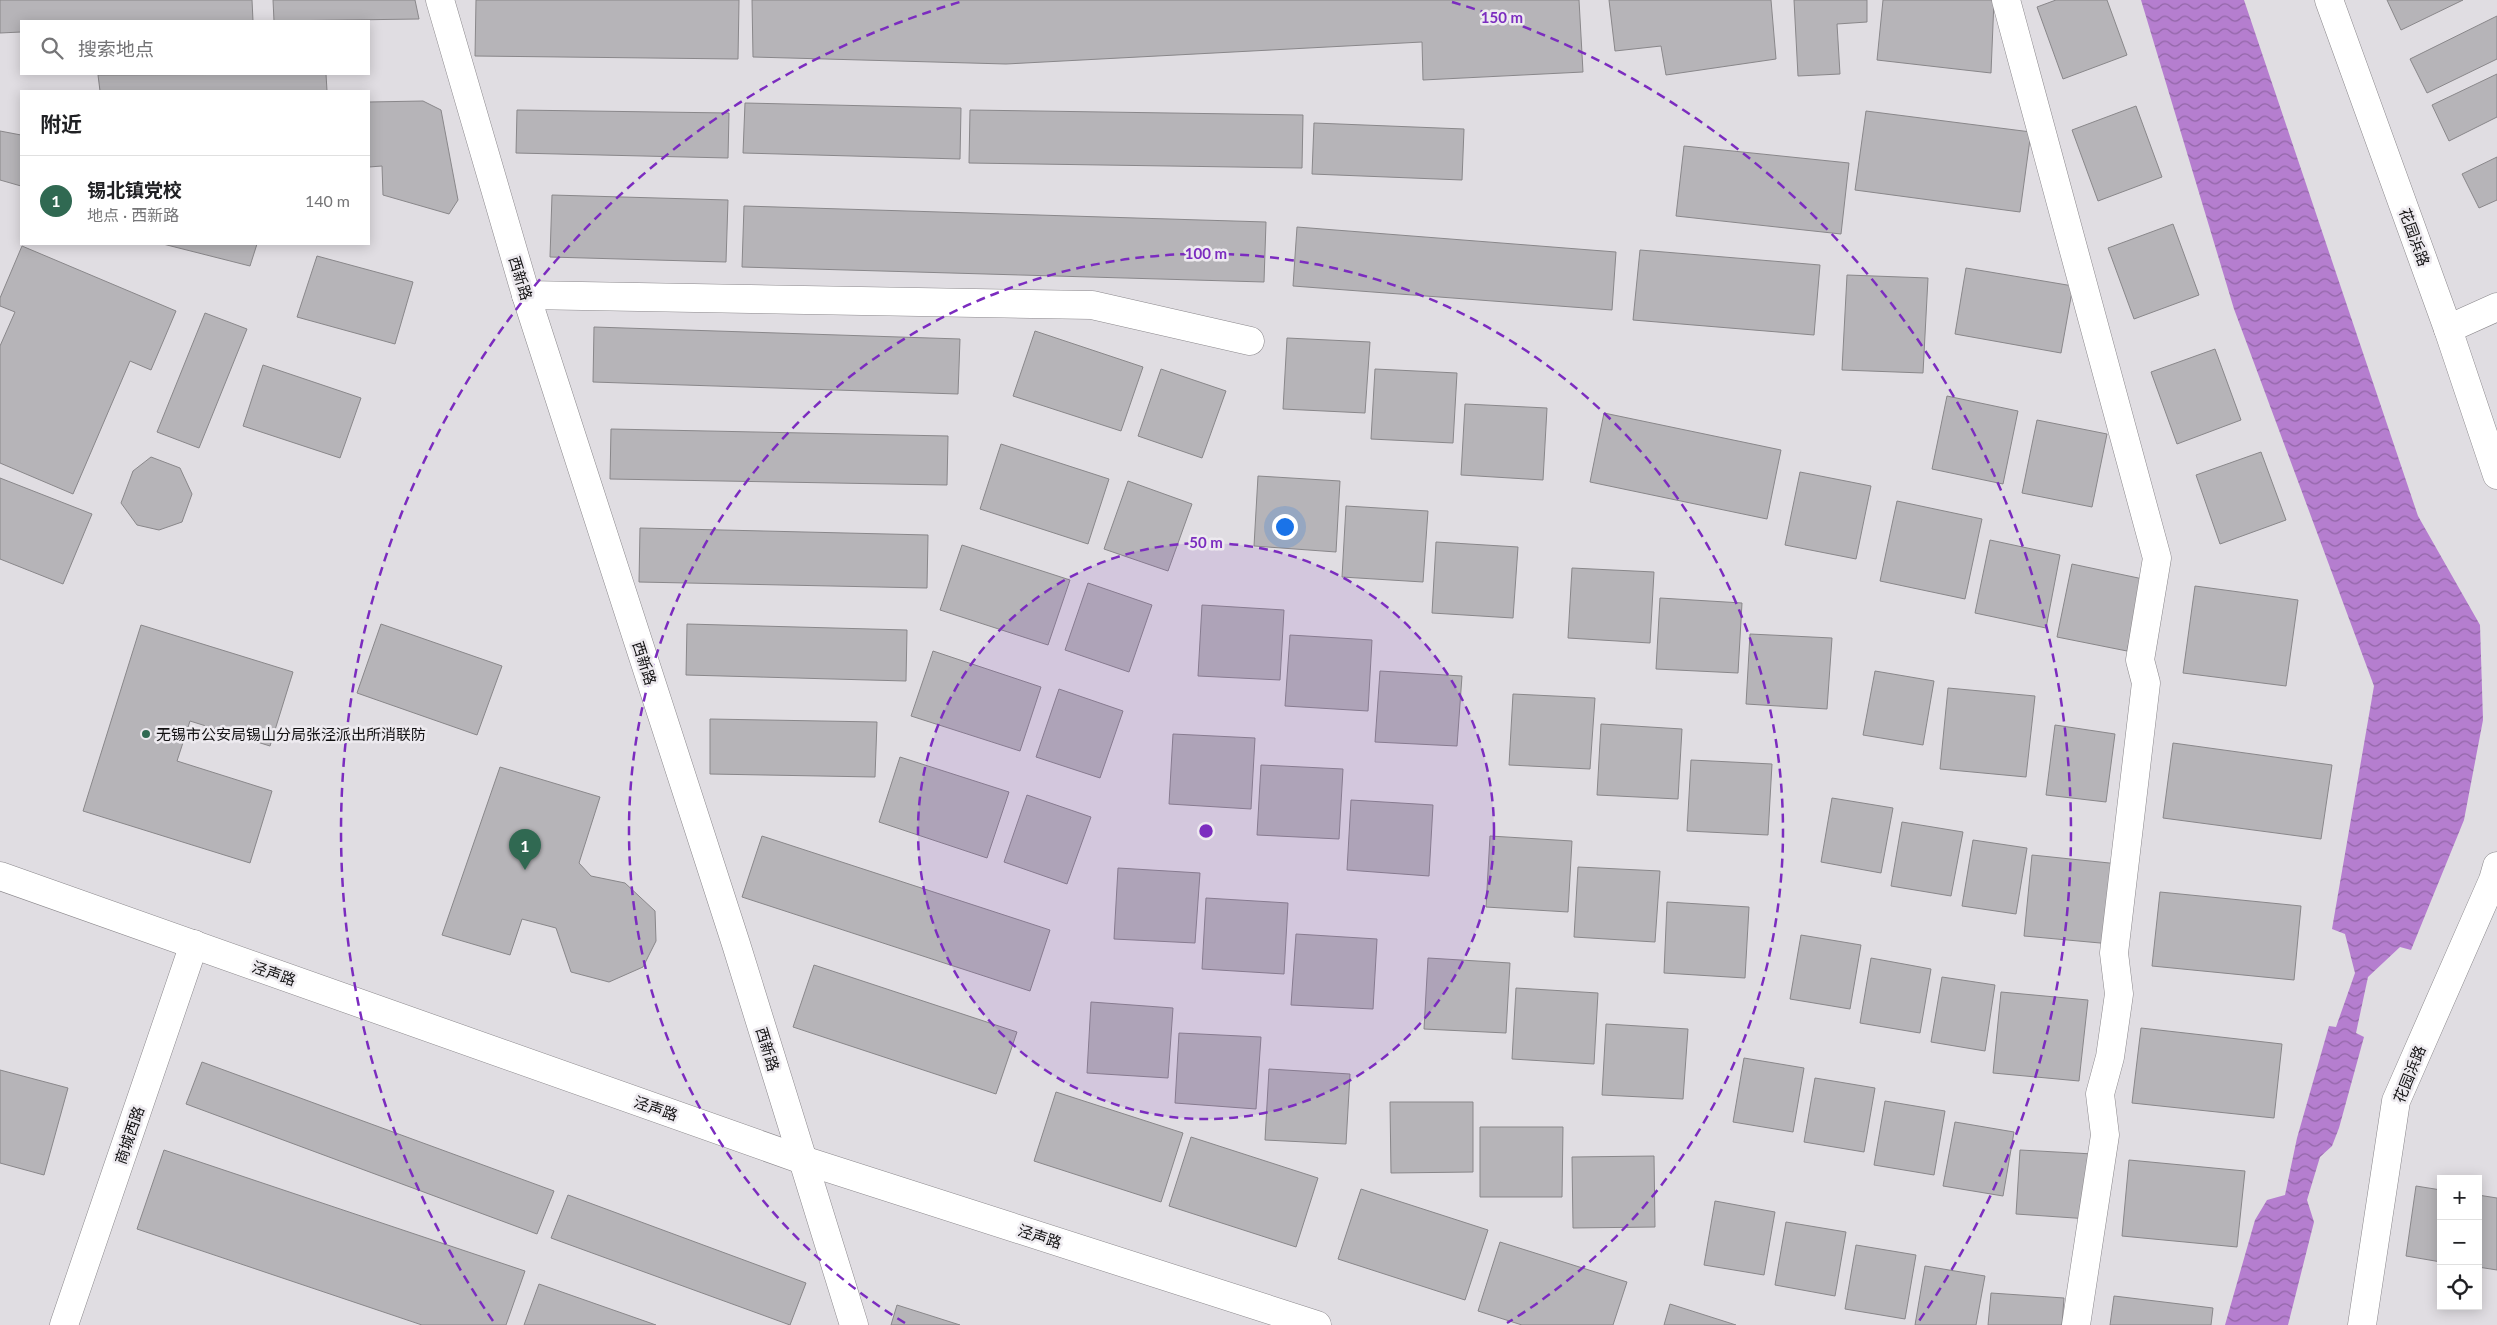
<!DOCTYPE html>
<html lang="zh">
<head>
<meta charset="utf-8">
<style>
	:root { --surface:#fff; --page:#f6f6f6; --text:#202124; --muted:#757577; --line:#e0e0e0; --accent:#306952 }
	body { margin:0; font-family:Lato,"Noto Sans SC",sans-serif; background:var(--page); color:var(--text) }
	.controls { position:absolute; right:15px; bottom:15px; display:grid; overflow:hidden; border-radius:0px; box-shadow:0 2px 12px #0003 }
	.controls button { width:45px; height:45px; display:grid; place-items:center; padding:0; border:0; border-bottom:1px solid var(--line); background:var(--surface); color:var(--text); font:25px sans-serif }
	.you { position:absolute; left:1284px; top:526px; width:18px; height:18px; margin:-12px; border:4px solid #fff; border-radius:50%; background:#1a73e8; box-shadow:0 0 0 8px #1a73e833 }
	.badge { display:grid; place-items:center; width:32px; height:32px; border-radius:50%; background:var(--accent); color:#fff; font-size:16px; font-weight:700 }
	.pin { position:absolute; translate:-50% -41px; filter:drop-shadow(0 1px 2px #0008) }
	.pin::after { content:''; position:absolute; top:26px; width:18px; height:15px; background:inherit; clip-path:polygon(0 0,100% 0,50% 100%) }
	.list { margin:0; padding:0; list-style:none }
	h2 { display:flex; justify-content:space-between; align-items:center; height:65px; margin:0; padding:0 20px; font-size:21px }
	h2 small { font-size:16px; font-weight:400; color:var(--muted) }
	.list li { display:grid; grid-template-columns:32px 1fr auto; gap:15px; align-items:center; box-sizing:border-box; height:90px; padding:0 20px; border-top:1px solid var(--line) }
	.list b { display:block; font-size:19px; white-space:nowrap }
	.list p { margin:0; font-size:16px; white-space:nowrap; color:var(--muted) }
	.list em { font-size:16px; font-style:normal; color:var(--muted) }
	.icon { flex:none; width:28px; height:28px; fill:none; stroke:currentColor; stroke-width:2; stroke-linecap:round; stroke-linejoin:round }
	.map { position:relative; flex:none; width:2497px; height:1325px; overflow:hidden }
	.search { position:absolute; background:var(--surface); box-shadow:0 2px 12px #0003; left:20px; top:20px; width:350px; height:55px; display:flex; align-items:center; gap:12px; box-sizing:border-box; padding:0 18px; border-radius:0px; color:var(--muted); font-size:19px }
	.panel { position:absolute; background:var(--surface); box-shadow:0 2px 12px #0003; left:20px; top:90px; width:350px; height:155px; border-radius:0px }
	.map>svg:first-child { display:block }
	.water { fill:url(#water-waves) }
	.building { fill:#b6b4b8; stroke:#89878a }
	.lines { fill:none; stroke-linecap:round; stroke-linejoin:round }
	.minor-casing { stroke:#8b888c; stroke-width:29 }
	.major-casing { stroke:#8b888c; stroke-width:29 }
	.minor { stroke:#fff; stroke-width:28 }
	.major { stroke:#fff; stroke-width:28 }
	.ring { fill:none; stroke:#7b2cbf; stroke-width:2.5; stroke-dasharray:9 6 }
	.poi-dot { fill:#306952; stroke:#edeaef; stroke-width:2 }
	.labels { text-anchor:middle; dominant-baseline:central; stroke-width:5; stroke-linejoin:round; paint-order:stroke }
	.street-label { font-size:15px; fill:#111011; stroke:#edeaef }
	.poi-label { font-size:15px; fill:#111011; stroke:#edeaef; text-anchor:start }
	.centre { fill:#7b2cbf; stroke:#edeaef; stroke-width:2.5 }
	.ring-label { font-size:15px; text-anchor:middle; font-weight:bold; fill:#7b2cbf; stroke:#edeaef; stroke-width:5; stroke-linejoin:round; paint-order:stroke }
</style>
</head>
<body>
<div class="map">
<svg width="2497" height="1325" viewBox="0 0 2497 1325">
	<defs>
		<pattern id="water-waves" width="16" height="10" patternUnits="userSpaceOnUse" patternTransform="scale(1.25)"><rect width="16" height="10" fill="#b57ecf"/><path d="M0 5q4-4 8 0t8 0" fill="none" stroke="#9266a7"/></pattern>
	</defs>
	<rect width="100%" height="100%" fill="#e0dde2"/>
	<polygon class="water" points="2141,0 2244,0 2418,516 2480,625 2483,720 2464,820 2411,950 2400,947 2368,977 2356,1033 2364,1037 2339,1128 2332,1146 2320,1157 2307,1200 2314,1222 2288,1325 2225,1325 2255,1220 2267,1200 2285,1195 2297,1138 2329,1026 2336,1027 2355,973 2345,934 2332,929 2374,686 2234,309"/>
	<g class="building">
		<polygon points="0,0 252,0 253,21 21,21 21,32 0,33"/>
		<polygon points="273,0 415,0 419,19 274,21"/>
		<polygon points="476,0 739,0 738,59 475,56"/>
		<polygon points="752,0 1579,0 1583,72 1423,80 1422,42 1006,64 753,57"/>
		<polygon points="1609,0 1771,0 1776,59 1666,75 1661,46 1615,51"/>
		<polygon points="1794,0 1867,0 1867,22 1837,24 1840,74 1798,76"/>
		<polygon points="1883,0 1994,0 1991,73 1877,60"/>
		<polygon points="2056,0 2107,0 2127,55 2063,79 2037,7"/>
		<polygon points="2387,0 2463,0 2401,30"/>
		<polygon points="2497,16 2497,59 2427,93 2410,59"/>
		<polygon points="326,74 327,91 100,91 98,75"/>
		<polygon points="2497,74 2497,117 2449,141 2432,105"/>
		<polygon points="423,101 441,110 458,200 449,214 383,195 382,166 369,167 369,102"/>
		<polygon points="745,103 961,108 960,159 743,153"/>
		<polygon points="2136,106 2162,177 2098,201 2072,130"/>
		<polygon points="517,110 729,113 728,158 516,153"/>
		<polygon points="970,110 1303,115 1302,168 969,163"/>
		<polygon points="1866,111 2031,132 2020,212 1855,190"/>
		<polygon points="1314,123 1464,129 1462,180 1312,174"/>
		<polygon points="0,131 21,135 21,186 0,180"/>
		<polygon points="1684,146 1849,163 1841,234 1676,216"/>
		<polygon points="2497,157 2497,200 2479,208 2462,174"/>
		<polygon points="552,195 728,200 726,262 550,257"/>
		<polygon points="744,206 1266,222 1264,282 742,267"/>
		<polygon points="2173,224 2199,295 2134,319 2108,248"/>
		<polygon points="1297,227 1616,252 1612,310 1293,286"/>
		<polygon points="163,244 257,244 250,266"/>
		<polygon points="22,246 176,311 151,370 130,361 73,494 0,463 0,346 15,312 0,306 0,298"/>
		<polygon points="1640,250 1820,265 1814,335 1633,320"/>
		<polygon points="317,256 413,282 395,344 297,317"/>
		<polygon points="1966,268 2073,286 2061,353 1955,334"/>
		<polygon points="1847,275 1928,278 1923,373 1842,370"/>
		<polygon points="205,313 247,329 199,448 157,432"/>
		<polygon points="594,327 960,339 958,394 593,382"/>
		<polygon points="1035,331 1143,367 1121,431 1013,396"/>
		<polygon points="1287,338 1370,342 1365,413 1283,409"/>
		<polygon points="2215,349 2241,420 2177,444 2151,372"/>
		<polygon points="263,365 361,398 340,458 243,426"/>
		<polygon points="1161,369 1226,391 1202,458 1138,436"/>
		<polygon points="1375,369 1457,373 1453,443 1371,439"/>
		<polygon points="1947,396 2018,411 2003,484 1932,469"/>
		<polygon points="1465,404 1547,408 1543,480 1461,475"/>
		<polygon points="1604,413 1781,450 1767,519 1590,482"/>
		<polygon points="2037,420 2107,434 2092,507 2022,493"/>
		<polygon points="611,429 948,436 947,485 610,479"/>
		<polygon points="1001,444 1109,479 1088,544 980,509"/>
		<polygon points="2261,452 2286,520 2220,544 2196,475"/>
		<polygon points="151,457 180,468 192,494 182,522 159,530 137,525 121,503 133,471"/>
		<polygon points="1800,472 1871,486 1856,559 1785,545"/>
		<polygon points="1258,476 1340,481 1336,552 1254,546"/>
		<polygon points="0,478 92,514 63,584 0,559"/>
		<polygon points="1128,481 1192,504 1168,571 1104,549"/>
		<polygon points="1897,501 1982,519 1965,599 1880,581"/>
		<polygon points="1346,506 1428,511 1423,582 1342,577"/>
		<polygon points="640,528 928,535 927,588 639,582"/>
		<polygon points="1990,540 2060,555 2046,628 1975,613"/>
		<polygon points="1436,542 1518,547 1513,618 1432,613"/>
		<polygon points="962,545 1070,580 1048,645 940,610"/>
		<polygon points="2072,564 2143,579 2127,651 2057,637"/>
		<polygon points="1572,568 1654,572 1650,643 1568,638"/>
		<polygon points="1088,583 1152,605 1129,672 1065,650"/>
		<polygon points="2195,586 2298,600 2286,686 2183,673"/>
		<polygon points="1660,598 1742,603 1738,673 1656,669"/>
		<polygon points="1202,605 1284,610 1280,680 1198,676"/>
		<polygon points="381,624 502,666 477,735 357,693"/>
		<polygon points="687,624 907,630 906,681 686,675"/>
		<polygon points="141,625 293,672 270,746 190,721 177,761 272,791 250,863 83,811"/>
		<polygon points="1750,634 1832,638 1827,709 1746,704"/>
		<polygon points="1290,635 1372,640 1368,711 1285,706"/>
		<polygon points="933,651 1041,687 1020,751 911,716"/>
		<polygon points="1380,671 1462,676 1457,746 1375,742"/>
		<polygon points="1875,671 1934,681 1923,745 1863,735"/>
		<polygon points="1948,688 2035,696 2026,777 1940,769"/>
		<polygon points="1059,689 1123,711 1100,778 1036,757"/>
		<polygon points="1513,694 1595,698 1590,769 1509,765"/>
		<polygon points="710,719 877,722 875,777 710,774"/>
		<polygon points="1601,724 1682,729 1678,799 1597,795"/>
		<polygon points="2055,725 2115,734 2106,802 2046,795"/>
		<polygon points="1173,734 1255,738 1251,809 1169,804"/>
		<polygon points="2173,743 2332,765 2321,839 2163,818"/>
		<polygon points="900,757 1009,792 987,858 879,822"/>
		<polygon points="1691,760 1772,764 1768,835 1687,831"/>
		<polygon points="1261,765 1343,769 1339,839 1257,835"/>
		<polygon points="500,767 600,797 579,863 591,876 625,883 655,911 656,941 643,967 609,982 571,972 556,928 522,919 510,955 442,935"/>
		<polygon points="1027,795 1091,817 1067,884 1004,862"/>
		<polygon points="1832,798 1893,808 1881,873 1821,862"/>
		<polygon points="1351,800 1433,805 1429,876 1347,870"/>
		<polygon points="1902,822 1963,832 1951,896 1891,886"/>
		<polygon points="762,836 1050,930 1030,991 742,897"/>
		<polygon points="1490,836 1572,841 1568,912 1486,907"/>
		<polygon points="1973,840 2027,848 2016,914 1962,906"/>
		<polygon points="2032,855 2119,864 2111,944 2024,936"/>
		<polygon points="1578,867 1660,871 1655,942 1574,937"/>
		<polygon points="1118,868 1200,873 1195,943 1114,939"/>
		<polygon points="2160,892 2301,906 2294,980 2152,966"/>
		<polygon points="1206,898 1288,903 1284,974 1202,969"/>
		<polygon points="1667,902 1749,907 1745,978 1664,973"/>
		<polygon points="1296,934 1377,939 1373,1009 1291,1005"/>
		<polygon points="1801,935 1861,945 1850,1009 1790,999"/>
		<polygon points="1428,958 1510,963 1506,1033 1424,1029"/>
		<polygon points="1871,958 1931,969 1920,1033 1860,1023"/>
		<polygon points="814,965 1017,1032 996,1094 793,1027"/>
		<polygon points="1942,977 1995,985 1985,1051 1931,1042"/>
		<polygon points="1516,988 1598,993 1594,1064 1512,1059"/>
		<polygon points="2001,992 2088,1000 2079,1081 1993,1073"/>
		<polygon points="1091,1002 1173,1008 1168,1078 1087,1073"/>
		<polygon points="1606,1024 1688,1029 1683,1099 1602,1095"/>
		<polygon points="2141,1028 2282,1044 2274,1118 2132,1103"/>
		<polygon points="1179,1033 1261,1037 1256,1109 1175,1103"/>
		<polygon points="1744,1058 1804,1068 1793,1132 1733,1122"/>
		<polygon points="202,1062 554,1191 537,1234 186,1104"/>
		<polygon points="1269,1069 1350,1074 1346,1144 1265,1140"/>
		<polygon points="0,1070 68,1088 44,1175 0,1163"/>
		<polygon points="1815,1078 1875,1088 1864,1152 1804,1142"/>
		<polygon points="1056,1092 1183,1133 1161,1202 1034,1161"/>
		<polygon points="1885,1101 1945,1111 1934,1175 1874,1165"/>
		<polygon points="1390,1102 1473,1102 1473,1172 1391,1173"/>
		<polygon points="1955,1122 2014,1132 2003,1196 1943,1186"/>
		<polygon points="1480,1127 1563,1127 1562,1197 1480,1197"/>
		<polygon points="1191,1137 1318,1178 1296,1247 1169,1206"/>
		<polygon points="164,1150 525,1271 506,1325 422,1325 137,1229"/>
		<polygon points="2020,1150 2093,1154 2089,1219 2016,1214"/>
		<polygon points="1654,1156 1655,1227 1573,1228 1572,1157"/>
		<polygon points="2129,1160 2245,1171 2237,1247 2122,1236"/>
		<polygon points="2416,1186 2441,1190 2441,1262 2406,1256"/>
		<polygon points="1361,1189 1488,1230 1465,1300 1338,1259"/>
		<polygon points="568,1195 806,1283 790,1325 551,1238"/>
		<polygon points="2478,1195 2497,1198 2497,1270 2478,1267"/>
		<polygon points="1715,1201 1775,1212 1764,1275 1704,1265"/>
		<polygon points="1786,1222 1846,1232 1835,1296 1775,1285"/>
		<polygon points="1500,1242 1627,1282 1613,1325 1522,1325 1478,1311"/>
		<polygon points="1856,1245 1916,1255 1905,1319 1845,1309"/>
		<polygon points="1925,1266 1985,1276 1976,1325 1915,1325"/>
		<polygon points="539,1284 656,1325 524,1325"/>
		<polygon points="1991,1293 2064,1298 2062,1325 1988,1325"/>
		<polygon points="2114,1296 2213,1308 2211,1325 2110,1325"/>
		<polygon points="1670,1304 1736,1325 1664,1325"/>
		<polygon points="897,1305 960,1325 891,1325"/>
	</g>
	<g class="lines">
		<g class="minor-casing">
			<g id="minor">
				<polyline points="2006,0 2157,558 2140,660 2146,683 2114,953 2119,994 2110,1057 2100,1094 2105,1135 2076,1325"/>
				<polyline points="2329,0 2448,329 2497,475"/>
				<polyline points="526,295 1092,305 1250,341"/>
				<polyline points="2448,329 2497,307"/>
				<polyline points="0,876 803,1160 1317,1325"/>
				<polyline points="64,1325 194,944"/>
				<polyline points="2362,1325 2396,1101 2493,880 2497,866"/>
			</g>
		</g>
		<g class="major-casing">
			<polyline id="major" points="440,0 526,295 736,944 854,1325"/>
		</g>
		<use href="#minor" class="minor"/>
		<use href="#major" class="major"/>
	</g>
	<circle cx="1206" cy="831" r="288" fill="#7b2cbf" fill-opacity=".12"/>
	<g class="ring">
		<circle cx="1206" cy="831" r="288"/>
		<path d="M905 1323A577 577 0 1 1 1507 1323"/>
		<path d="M493 1321A865 865 0 0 1 960 2M1452 2A865 865 0 0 1 1919 1321"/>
	</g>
	<circle class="poi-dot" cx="146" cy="734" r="5"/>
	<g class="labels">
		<g class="street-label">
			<text transform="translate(2415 237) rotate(70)">花园浜路</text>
			<text transform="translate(521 278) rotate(73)">西新路</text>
			<text transform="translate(645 663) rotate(72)">西新路</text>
			<text transform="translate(274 973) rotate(19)">泾声路</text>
			<text transform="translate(768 1049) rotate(73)">西新路</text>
			<text transform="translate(2409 1074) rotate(-68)">花园浜路</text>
			<text transform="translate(656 1108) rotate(19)">泾声路</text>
			<text transform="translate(129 1135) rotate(-71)">商城西路</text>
			<text transform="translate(1040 1236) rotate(18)">泾声路</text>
		</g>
		<g class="poi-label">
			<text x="156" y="734">无锡市公安局锡山分局张泾派出所消联防</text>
		</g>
	</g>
	<circle cx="1206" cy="831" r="8" class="centre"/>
	<g class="ring-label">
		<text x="1502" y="23">150 m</text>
		<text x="1206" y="259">100 m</text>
		<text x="1206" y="548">50 m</text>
	</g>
</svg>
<div class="controls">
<button>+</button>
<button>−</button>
<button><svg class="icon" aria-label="locate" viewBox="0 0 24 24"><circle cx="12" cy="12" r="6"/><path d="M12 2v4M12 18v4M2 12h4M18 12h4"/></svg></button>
</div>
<div class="you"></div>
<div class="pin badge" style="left:525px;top:870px">1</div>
<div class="search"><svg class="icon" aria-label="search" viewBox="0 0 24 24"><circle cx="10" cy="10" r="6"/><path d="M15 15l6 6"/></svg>搜索地点</div>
<section class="panel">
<h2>附近<small></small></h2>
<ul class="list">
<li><span class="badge">1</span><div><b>锡北镇党校</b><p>地点 · 西新路</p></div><em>140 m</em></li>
</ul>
</section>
</div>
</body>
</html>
